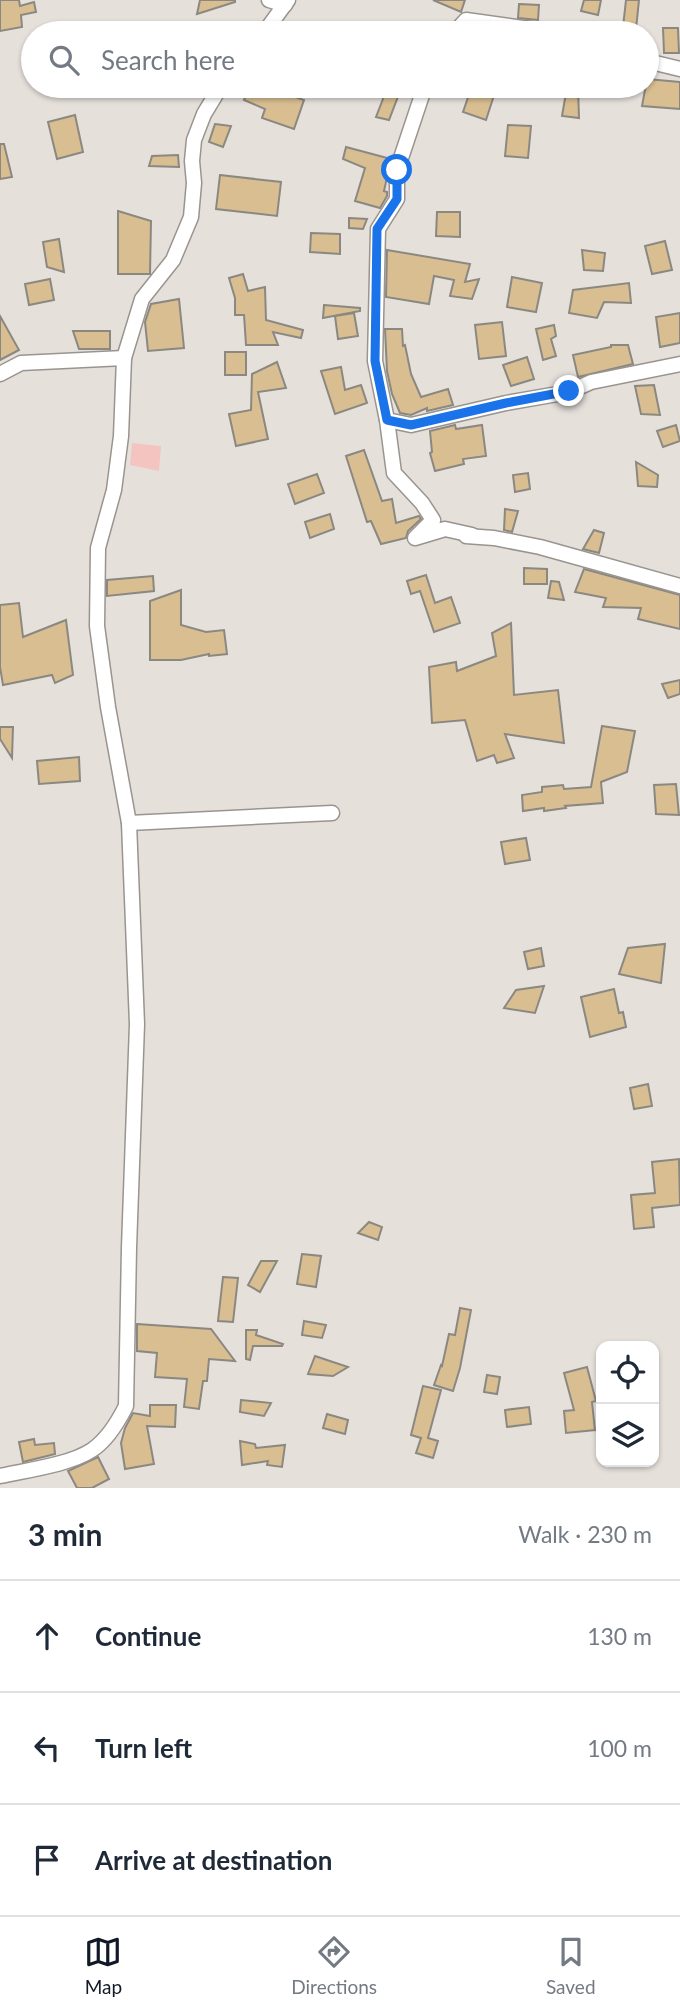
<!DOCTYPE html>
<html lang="en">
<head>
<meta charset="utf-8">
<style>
	:root { --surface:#fff; --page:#f2f2f3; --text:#1f2937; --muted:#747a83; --line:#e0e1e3; --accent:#111827 }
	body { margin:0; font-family:Lato,sans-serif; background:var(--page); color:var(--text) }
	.controls { position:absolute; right:21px; bottom:21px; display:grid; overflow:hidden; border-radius:14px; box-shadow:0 2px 5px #0004 }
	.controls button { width:63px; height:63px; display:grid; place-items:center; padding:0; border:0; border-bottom:2px solid var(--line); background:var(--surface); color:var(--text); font:35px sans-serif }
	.stop { position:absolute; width:21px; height:21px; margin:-16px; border:5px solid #1a73e8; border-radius:50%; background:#fff }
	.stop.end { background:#1a73e8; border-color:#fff; box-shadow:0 2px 7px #0008 }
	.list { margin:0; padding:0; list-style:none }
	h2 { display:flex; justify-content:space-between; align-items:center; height:91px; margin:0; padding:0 28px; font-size:30px }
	h2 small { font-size:23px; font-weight:400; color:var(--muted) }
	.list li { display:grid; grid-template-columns:46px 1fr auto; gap:21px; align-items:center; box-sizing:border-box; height:112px; padding:0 28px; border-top:2px solid var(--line) }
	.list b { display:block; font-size:26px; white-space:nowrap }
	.list em { font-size:23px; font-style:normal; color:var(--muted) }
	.icon { flex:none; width:38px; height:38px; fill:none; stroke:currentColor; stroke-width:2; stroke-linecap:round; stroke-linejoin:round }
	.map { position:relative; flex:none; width:680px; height:1488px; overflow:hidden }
	.search { position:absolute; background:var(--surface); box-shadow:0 2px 5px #0004; left:21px; right:21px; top:21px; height:77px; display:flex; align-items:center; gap:18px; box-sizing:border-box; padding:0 24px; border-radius:38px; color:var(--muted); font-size:26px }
	.sheet { height:427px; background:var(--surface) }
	nav { display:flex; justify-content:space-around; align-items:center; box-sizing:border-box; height:98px; border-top:2px solid var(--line); background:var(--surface); font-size:19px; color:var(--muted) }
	nav a { display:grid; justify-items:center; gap:4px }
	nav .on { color:var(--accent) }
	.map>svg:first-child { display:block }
	.green { fill:#f3c4c0 }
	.building { fill:#d8be91; stroke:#8b8882; stroke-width:2 }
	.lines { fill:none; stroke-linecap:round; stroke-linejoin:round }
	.minor-casing { stroke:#99948f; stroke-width:17 }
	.minor { stroke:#fff; stroke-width:14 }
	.route { stroke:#1a73e8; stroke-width:9 }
</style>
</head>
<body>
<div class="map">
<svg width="680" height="1488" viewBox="0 0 680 1488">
	<rect width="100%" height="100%" fill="#e6e0db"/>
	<polygon class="green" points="132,443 161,446 159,471 130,465"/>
	<g class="building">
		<polygon points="0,0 19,0 20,6 34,2 36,12 21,15 22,27 0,31"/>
		<polygon points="200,0 235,0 235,2 197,14"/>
		<polygon points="433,0 465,0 461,12"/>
		<polygon points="584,0 601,0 598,15 581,11"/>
		<polygon points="626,0 639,0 636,29 623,27"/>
		<polygon points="519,4 539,5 538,20 518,18"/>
		<polygon points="663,28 678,28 679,53 664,53"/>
		<polygon points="647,79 680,82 680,109 642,106"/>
		<polygon points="250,86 264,86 304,100 294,129 262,118 265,109 244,100"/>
		<polygon points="388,86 402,86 389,120 376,117"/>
		<polygon points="472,86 497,86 486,120 463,112"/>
		<polygon points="578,86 579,118 562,116 567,87"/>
		<polygon points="75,115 83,152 57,159 48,122"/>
		<polygon points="215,124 231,126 223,147 209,142"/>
		<polygon points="508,125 531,126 528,158 505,156"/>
		<polygon points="0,144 4,144 12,177 0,179"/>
		<polygon points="346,147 391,159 384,191 387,192 387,196 380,208 355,201 365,168 343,159"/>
		<polygon points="178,155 179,167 149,166 152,156"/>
		<polygon points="220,175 281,182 277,216 216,209"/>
		<polygon points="118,211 151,221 150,274 118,274"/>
		<polygon points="437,212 460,212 460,237 436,236"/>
		<polygon points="349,218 367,219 363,229 349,228"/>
		<polygon points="311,233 340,234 340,254 310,252"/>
		<polygon points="59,239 64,272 47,267 43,242"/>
		<polygon points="665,241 672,270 652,274 645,246"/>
		<polygon points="387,250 470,264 465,282 479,279 472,299 450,296 454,280 434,276 429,304 386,297"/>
		<polygon points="582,250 605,253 603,271 584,270"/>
		<polygon points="243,274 248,291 265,287 266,320 303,330 301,338 273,332 278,345 246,345 244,315 235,315 235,298 229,278"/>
		<polygon points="512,277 542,283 536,312 507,307"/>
		<polygon points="50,279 54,300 29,305 25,284"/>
		<polygon points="629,283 631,303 604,302 597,318 569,313 573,290"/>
		<polygon points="179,299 184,348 148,351 145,322 151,304"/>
		<polygon points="324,305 360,308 360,311 323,318"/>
		<polygon points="354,313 358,336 338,339 335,316"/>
		<polygon points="680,313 680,343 660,347 656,317"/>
		<polygon points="0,316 19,350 0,360"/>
		<polygon points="502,322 506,356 479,359 475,325"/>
		<polygon points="554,325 556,336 551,339 556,356 543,360 536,329"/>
		<polygon points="385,329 402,329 403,346 405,345 411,374 421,397 448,389 453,405 427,411 427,408 411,415 400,413 392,394 387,371"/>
		<polygon points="73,331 110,331 110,349 79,349"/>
		<polygon points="611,345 628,345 633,364 578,377 573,355 611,347"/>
		<rect x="225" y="352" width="21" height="23"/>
		<polygon points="527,357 534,379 511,386 503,365"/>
		<polygon points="277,362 286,388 258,392 268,439 236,446 229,414 251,410 252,374"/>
		<polygon points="341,367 345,390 361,385 367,403 335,414 321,371"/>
		<polygon points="654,385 660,415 641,414 635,386"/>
		<polygon points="455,425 456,429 482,425 486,456 463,459 464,464 435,471 430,453 432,452 430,431"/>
		<polygon points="676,425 680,441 663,447 657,431"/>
		<polygon points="364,450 382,501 392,499 396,523 419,516 421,519 408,531 406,538 381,544 371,521 367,522 346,456"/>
		<polygon points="636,462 658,475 657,487 638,486"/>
		<polygon points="528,473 530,489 515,492 513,475"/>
		<polygon points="317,474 324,493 295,504 288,484"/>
		<polygon points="505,509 518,511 512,532 504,530"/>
		<polygon points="330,514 334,529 310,538 305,522"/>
		<polygon points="594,530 604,533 599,553 583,549"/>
		<polygon points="524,568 547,569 547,584 524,584"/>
		<polygon points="584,569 680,595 680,629 638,619 641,608 603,607 606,598 575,592"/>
		<polygon points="426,575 435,603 451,597 460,623 434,632 420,591 411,594 407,581"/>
		<polygon points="153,576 154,591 107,596 107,580"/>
		<polygon points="551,581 559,582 564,600 548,598"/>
		<polygon points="181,590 181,625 206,632 224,630 227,654 209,656 209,654 181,660 150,660 150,601"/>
		<polygon points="19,603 23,637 66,620 73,675 55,683 52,675 3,685 0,667 0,605"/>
		<polygon points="511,623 514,695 558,690 564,743 505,734 514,758 497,763 494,755 477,761 465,720 432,723 429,667 456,662 457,671 496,656 492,633"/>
		<polygon points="680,680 680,694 668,698 662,684"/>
		<polygon points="602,726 635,731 627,772 601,782 603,803 565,806 566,808 544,811 544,808 523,811 522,795 542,792 542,787 563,785 564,789 591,787"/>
		<polygon points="0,727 13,727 12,758 0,739"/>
		<polygon points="79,757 80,781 39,784 37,761"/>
		<polygon points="676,784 679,815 656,814 654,785"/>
		<polygon points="526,838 530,860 505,864 501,842"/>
		<polygon points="665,944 661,983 619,974 628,948"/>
		<polygon points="541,948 544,966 528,969 524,952"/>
		<polygon points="544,986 535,1013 504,1008 516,990"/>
		<polygon points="614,989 619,1013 623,1012 626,1027 590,1037 581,997"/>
		<polygon points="648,1084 652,1106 634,1109 630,1088"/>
		<polygon points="679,1159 680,1205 652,1208 654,1227 634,1229 631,1195 655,1193 652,1162"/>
		<polygon points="369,1222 382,1227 378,1240 358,1233"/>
		<polygon points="302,1254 321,1256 316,1287 297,1284"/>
		<polygon points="261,1261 277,1261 260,1292 248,1285"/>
		<polygon points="223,1277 238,1278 233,1322 218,1321"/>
		<polygon points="460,1308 471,1310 460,1368 453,1391 434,1385 441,1365 442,1366 449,1334 455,1335"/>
		<polygon points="304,1321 326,1325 322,1338 302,1335"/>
		<polygon points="137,1324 211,1329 235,1361 209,1359 207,1381 203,1381 199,1409 184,1407 187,1379 155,1377 157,1353 137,1351"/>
		<polygon points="246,1330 257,1330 256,1335 283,1344 282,1346 253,1346 250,1360 246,1359"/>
		<polygon points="315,1356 348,1367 333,1376 308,1374"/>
		<polygon points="587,1367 596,1401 592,1402 595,1430 566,1433 564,1411 574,1410 564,1373"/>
		<polygon points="487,1375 500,1377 497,1394 484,1392"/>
		<polygon points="423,1386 441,1390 428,1438 438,1441 433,1458 416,1453 421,1438 411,1435"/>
		<polygon points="241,1400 271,1403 264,1416 240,1412"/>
		<polygon points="150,1405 176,1405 175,1427 147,1426 154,1464 125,1469 121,1443 125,1428 133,1413 150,1416"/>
		<polygon points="529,1407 531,1424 507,1427 505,1410"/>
		<polygon points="327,1414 348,1420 345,1434 323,1428"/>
		<polygon points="34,1439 35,1445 54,1443 55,1454 23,1462 19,1442"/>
		<polygon points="240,1441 255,1444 256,1448 285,1445 282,1467 267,1465 268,1461 242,1465"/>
		<polygon points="98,1457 109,1479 92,1488 77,1488 68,1471"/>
	</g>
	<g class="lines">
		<g class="minor-casing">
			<g id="minor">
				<polyline points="269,0 285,5"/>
				<polyline points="264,33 288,0"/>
				<polyline points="454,33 466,20 559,33"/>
				<polyline points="647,61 680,69"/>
				<polyline points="425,86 397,170 397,199 378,229 375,361 387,420 394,473 422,503 433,520 415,538 445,529 472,535"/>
				<polyline points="0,374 21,363 124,358"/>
				<polyline points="387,420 411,425 506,403 569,392 591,382 680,364"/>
				<polyline points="466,536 494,538 540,547 680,586"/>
				<polyline points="129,823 332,813"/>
				<path d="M0,1476C27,1470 69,1465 92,1450C107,1440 118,1422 126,1406L129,1248L137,1024L129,823L108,707L97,626L98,548L114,490L121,436L124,358L142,299L173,260L191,217L194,183L192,161L194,140L204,114L221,86"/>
			</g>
		</g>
		<use href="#minor" class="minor"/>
	</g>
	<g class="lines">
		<polyline class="route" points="397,170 397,199 377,229 375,361 387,420 411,425 506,403 569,391"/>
	</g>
</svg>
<div class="controls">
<button><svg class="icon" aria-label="locate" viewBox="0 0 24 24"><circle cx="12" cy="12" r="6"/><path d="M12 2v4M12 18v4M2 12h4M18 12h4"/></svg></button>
<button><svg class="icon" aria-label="layers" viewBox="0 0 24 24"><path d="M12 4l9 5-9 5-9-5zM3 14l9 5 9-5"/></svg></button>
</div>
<div class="stop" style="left:397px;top:170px"></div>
<div class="stop end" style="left:569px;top:391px"></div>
<div class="search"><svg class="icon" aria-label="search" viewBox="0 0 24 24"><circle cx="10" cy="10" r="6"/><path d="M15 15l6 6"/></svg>Search here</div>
</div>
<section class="sheet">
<h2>3 min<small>Walk · 230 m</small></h2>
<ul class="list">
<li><svg class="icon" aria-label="ahead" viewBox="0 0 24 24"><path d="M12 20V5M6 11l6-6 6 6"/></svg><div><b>Continue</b></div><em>130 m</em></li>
<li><svg class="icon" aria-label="left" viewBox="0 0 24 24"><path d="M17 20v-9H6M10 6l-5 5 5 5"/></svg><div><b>Turn left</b></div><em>100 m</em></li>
<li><svg class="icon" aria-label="arrive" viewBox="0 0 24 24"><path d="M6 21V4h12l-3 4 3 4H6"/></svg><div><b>Arrive at destination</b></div></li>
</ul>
</section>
<nav>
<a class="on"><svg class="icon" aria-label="map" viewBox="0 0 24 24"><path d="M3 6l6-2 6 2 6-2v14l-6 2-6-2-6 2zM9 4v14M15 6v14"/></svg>Map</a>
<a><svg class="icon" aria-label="directions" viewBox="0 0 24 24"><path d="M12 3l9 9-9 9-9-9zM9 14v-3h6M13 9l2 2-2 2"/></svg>Directions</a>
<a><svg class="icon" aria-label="saved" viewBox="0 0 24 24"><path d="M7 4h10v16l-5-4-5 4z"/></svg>Saved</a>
</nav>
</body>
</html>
